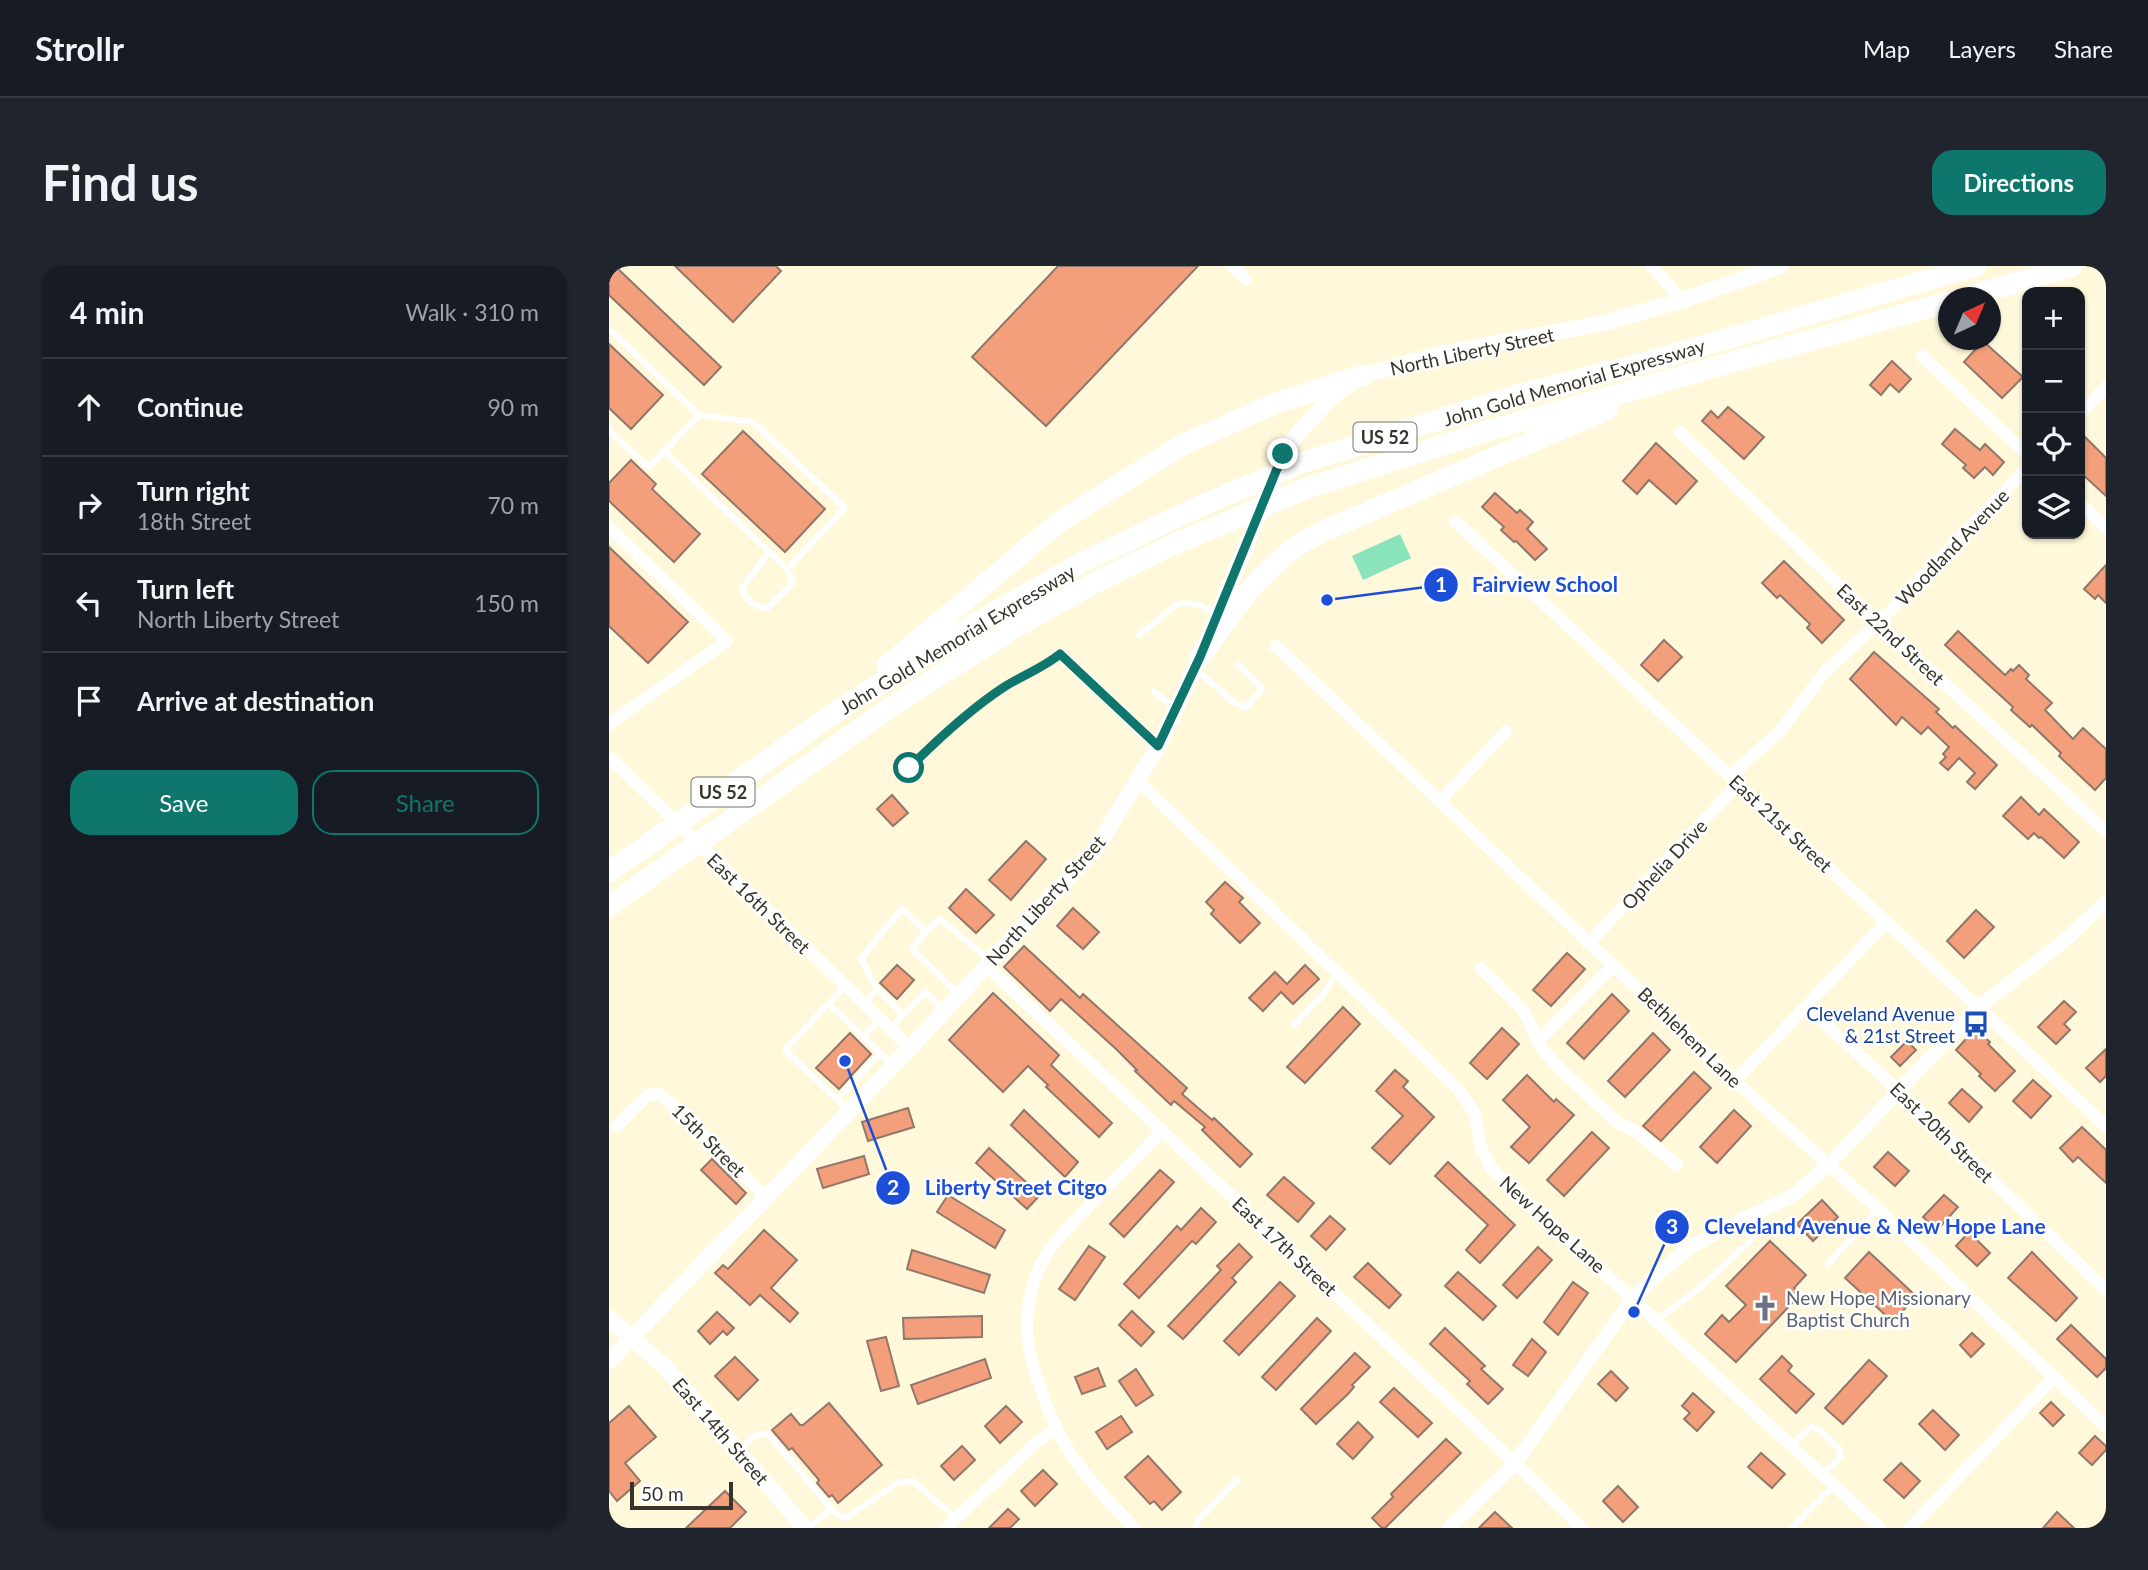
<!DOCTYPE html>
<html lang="en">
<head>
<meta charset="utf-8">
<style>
	:root { --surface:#171b24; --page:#20242c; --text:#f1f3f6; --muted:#9ea1a6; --line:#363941; --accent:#0f766e }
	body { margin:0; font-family:Lato,sans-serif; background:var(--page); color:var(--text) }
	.controls { position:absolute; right:21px; top:21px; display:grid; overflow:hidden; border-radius:14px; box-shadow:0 2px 5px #0004 }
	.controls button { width:63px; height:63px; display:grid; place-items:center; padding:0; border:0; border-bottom:2px solid var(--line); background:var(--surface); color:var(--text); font:35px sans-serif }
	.compass { position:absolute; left:1329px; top:21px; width:63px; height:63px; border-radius:50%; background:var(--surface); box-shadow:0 2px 5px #0004; rotate:44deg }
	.scale { position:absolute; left:21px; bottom:18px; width:103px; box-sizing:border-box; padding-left:7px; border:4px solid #37352a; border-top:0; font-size:19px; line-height:24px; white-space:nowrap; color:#37352a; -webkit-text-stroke:5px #fff; paint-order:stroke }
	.stop { position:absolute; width:21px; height:21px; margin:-16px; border:5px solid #0f766e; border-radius:50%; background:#fff }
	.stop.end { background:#0f766e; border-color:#fff; box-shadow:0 2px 7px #0008 }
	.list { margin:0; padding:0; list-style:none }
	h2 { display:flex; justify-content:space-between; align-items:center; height:91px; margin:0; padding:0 28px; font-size:30px }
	h2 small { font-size:23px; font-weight:400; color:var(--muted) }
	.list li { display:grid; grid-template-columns:46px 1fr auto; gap:21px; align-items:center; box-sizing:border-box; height:98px; padding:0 28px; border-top:2px solid var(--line) }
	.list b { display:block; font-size:26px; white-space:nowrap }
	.list p { margin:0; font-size:23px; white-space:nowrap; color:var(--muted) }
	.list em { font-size:23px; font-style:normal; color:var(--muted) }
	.actions { display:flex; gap:14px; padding:21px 28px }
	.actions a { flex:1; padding:16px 0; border:2px solid var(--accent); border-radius:21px; text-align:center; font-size:24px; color:var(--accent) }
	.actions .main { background:var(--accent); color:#fff }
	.icon { flex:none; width:38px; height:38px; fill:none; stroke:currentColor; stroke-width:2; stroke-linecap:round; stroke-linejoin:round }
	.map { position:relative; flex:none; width:1497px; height:1262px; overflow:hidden; border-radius:21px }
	header { display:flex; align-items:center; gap:42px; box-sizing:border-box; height:98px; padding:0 35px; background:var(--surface); border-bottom:2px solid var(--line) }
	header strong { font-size:33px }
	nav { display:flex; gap:38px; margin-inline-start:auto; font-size:24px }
	.intro { display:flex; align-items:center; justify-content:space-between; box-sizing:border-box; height:168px; padding:0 42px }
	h1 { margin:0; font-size:49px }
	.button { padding:18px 32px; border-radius:21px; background:var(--accent); color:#fff; font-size:24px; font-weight:700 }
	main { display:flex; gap:42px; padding:0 42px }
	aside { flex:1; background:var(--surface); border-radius:21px; box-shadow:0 2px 5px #0004 }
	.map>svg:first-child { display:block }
	.green { fill:#89e4bb }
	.building { fill:#f39f7b; stroke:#92776b; stroke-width:2 }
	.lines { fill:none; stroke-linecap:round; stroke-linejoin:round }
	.service { stroke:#fff; stroke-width:6 }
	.minor { stroke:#fff; stroke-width:12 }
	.tertiary { stroke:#fff; stroke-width:14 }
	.secondary { stroke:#fff; stroke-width:16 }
	.motorway { stroke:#fff; stroke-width:21 }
	.route { stroke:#0f766e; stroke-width:9 }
	.labels { text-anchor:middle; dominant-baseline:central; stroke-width:5; stroke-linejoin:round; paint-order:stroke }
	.shield { fill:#fff; stroke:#73726a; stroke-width:2 }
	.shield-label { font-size:18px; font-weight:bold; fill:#37352a }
	.street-label { font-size:19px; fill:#37352a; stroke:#fff }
	.transit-label { font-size:19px; fill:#164399; stroke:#fff; text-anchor:end }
	.worship-label { font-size:19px; fill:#5b616d; stroke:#fff; text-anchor:start }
	.leader { fill:none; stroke:#1d4ed8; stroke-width:2.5 }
	.callout-dot { fill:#1d4ed8; stroke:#fff; stroke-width:2.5 }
	.mark-label { font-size:21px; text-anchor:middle; font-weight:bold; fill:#fff }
	.callout-label { font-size:21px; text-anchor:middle; font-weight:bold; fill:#1d4ed8; stroke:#fff; stroke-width:5; stroke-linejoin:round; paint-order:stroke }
</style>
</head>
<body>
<header>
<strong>Strollr</strong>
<nav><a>Map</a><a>Layers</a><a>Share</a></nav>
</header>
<div class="intro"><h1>Find us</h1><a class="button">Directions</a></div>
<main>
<aside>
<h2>4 min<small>Walk · 310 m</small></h2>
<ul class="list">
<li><svg class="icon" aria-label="ahead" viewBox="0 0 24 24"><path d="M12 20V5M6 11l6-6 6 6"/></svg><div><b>Continue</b></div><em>90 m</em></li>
<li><svg class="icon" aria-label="right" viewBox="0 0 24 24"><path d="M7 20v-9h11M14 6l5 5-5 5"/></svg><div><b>Turn right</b><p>18th Street</p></div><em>70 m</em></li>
<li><svg class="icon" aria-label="left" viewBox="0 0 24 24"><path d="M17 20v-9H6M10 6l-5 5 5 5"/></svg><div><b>Turn left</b><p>North Liberty Street</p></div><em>150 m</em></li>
<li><svg class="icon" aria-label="arrive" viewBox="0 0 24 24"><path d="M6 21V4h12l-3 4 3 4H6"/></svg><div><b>Arrive at destination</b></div></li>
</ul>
<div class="actions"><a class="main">Save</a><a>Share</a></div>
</aside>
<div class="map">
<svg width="1497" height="1262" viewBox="0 0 1497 1262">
	<rect width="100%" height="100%" fill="#fff8db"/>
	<polygon class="green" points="791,268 802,292 754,314 743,290"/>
	<g class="building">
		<polygon points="0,0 6,0 112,101 95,119 0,29"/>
		<polygon points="66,0 167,0 172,5 124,56"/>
		<polygon points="449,0 589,0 437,160 363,91"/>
		<polygon points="1374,75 1414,111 1393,132 1355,96"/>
		<polygon points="0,78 54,129 22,163 0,142"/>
		<polygon points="1283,95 1302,113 1290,126 1281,118 1272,129 1261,119"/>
		<polygon points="1119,141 1155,171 1135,193 1093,155 1102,145 1109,152"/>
		<polygon points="1346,163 1371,184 1376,178 1395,196 1384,209 1376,201 1365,212 1354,202 1357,199 1333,178"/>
		<polygon points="134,165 216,243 176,286 93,208"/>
		<polygon points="1471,166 1497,192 1497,230 1471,206"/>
		<polygon points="1047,177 1088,215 1067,238 1040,214 1028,228 1014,215"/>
		<polygon points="22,194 47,218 43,223 91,268 65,296 0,235 0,217"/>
		<polygon points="886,227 908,247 911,244 924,256 918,263 938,283 926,294 907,275 905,276 892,264 895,261 873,241"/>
		<polygon points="0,281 79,356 39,397 0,360"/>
		<polygon points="1175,295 1235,354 1213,377 1198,362 1201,358 1171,329 1168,332 1153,317"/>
		<polygon points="1497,299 1497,337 1489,329 1486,333 1475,323"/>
		<polygon points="1349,365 1396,409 1402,403 1404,405 1410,399 1420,409 1417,413 1443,437 1436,444 1464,473 1474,462 1497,483 1497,512 1486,524 1450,490 1452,487 1423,459 1421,461 1402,444 1404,441 1336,379"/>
		<polygon points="1055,374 1073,391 1049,415 1032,399"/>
		<polygon points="1265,386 1330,443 1327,446 1344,462 1346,460 1388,499 1366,523 1358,516 1366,507 1350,492 1339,504 1331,497 1337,491 1334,488 1340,481 1319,461 1312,468 1293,451 1287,459 1241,413"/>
		<polygon points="283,529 299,547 284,560 268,543"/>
		<polygon points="1412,531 1430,549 1435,543 1470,576 1455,592 1432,571 1430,572 1425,567 1419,573 1394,550"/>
		<polygon points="417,575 437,593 402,634 380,614"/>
		<polygon points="616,616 634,632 630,636 651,657 631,677 602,648 605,644 597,636"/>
		<polygon points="357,623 385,649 367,667 340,642"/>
		<polygon points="464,642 490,666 474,683 448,660"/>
		<polygon points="1367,644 1385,661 1355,692 1338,675"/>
		<polygon points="415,680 471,732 474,728 578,822 573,828 603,854 605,852 643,888 631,901 593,864 596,861 565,835 562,839 526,805 528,804 507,783 452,733 441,745 395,701"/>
		<polygon points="958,687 976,703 942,740 924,724"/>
		<polygon points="288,699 305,714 288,733 271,717"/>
		<polygon points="696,699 710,713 684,738 672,726 654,745 640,732 666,706 678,718"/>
		<polygon points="384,727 450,789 442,799 503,857 490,871 437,821 439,819 419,800 394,826 340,774"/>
		<polygon points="1003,728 1020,745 975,793 958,777"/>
		<polygon points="1455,735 1467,746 1455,758 1461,764 1447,778 1429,761"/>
		<polygon points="734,741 751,758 696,817 678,801"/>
		<polygon points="893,762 910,778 878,813 861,797"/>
		<polygon points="1366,763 1381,776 1379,778 1406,805 1386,825 1370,810 1372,808 1347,784"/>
		<polygon points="241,767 262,788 230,823 207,802"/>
		<polygon points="1044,767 1061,784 1016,831 999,815"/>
		<polygon points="1298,775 1307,784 1291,800 1282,791"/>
		<polygon points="1497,783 1497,810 1491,816 1477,802"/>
		<polygon points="786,804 799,815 794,821 825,851 781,898 763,882 794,850 767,825"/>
		<polygon points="1085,806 1102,822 1052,875 1034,860"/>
		<polygon points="918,809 945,836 947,833 965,849 920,897 902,881 921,861 894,834"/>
		<polygon points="1424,814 1442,830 1422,852 1404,835"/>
		<polygon points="1353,823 1373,841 1360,856 1340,837"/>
		<polygon points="299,842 305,861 259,875 253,856"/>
		<polygon points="415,844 469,896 456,911 402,859"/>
		<polygon points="1125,844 1142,860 1108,897 1091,881"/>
		<polygon points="1473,861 1497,884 1497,917 1469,891 1464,896 1451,882"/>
		<polygon points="983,866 1000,882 955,930 938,914"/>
		<polygon points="380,882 431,929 418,943 367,897"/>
		<polygon points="1279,886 1300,905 1286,920 1265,901"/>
		<polygon points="255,890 260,908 214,922 208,903"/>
		<polygon points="103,893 137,927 127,938 92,904"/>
		<polygon points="839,896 906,959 871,997 857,984 879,959 826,910"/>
		<polygon points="551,904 565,916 515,971 501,958"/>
		<polygon points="675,911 705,937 689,956 658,929"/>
		<polygon points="339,929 396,964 386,982 328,946"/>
		<polygon points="1335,929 1349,941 1328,964 1314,951"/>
		<polygon points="1213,934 1229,951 1204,975 1188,958"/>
		<polygon points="592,942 607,956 587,978 583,975 530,1032 515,1018 568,960 572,964"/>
		<polygon points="721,950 736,963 717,984 702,970"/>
		<polygon points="155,964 188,994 162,1022 189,1047 181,1056 151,1029 141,1039 106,1007 114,999 119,1003"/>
		<polygon points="1360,966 1381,987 1368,1000 1347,980"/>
		<polygon points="1161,975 1197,1009 1185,1022 1191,1029 1127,1096 1096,1068 1113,1049 1120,1056 1137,1039 1117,1020"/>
		<polygon points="630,978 643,991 623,1012 627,1016 574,1073 559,1060 612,1004 608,1000"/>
		<polygon points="480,980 496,991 466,1034 450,1023"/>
		<polygon points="929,981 943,994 908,1032 894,1019"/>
		<polygon points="303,984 381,1009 375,1027 298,1003"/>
		<polygon points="1260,986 1307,1030 1284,1056 1236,1012"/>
		<polygon points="1423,986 1468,1032 1447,1055 1399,1012"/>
		<polygon points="759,997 792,1029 780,1042 745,1011"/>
		<polygon points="849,1006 887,1040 874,1054 836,1020"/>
		<polygon points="671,1016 686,1030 630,1089 615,1075"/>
		<polygon points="964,1016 979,1027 949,1069 935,1056"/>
		<polygon points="523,1045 545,1066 532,1080 510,1059"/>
		<polygon points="108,1046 125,1062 118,1069 114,1065 101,1078 89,1065"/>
		<polygon points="373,1050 373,1071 295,1073 294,1052"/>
		<polygon points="708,1052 722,1065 667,1124 653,1111"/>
		<polygon points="1462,1059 1497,1093 1497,1102 1488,1111 1448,1073"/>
		<polygon points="836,1062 876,1100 872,1103 894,1123 879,1138 858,1118 861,1115 821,1078"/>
		<polygon points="1363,1067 1375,1078 1362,1091 1351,1079"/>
		<polygon points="277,1071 290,1120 272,1125 258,1075"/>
		<polygon points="923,1073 937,1086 919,1110 904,1099"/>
		<polygon points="746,1087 761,1101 743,1119 745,1121 739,1128 707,1158 692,1143"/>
		<polygon points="1173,1090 1183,1100 1179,1105 1205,1128 1187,1147 1151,1113"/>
		<polygon points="126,1091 149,1114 129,1134 106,1110"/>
		<polygon points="376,1093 382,1112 309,1138 302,1119"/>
		<polygon points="1260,1094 1278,1110 1234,1158 1216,1142"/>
		<polygon points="489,1102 496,1120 473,1128 466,1111"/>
		<polygon points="527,1103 544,1129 527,1140 510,1115"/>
		<polygon points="1002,1105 1019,1122 1007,1135 989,1118"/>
		<polygon points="785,1122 823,1157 809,1171 771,1136"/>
		<polygon points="1084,1127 1105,1146 1088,1165 1075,1153 1081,1147 1073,1140"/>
		<polygon points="1442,1136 1455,1149 1444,1160 1431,1147"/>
		<polygon points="220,1137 273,1199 229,1237 223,1229 220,1231 208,1217 210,1214 183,1182 180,1184 163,1164 182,1148 191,1159 194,1159"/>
		<polygon points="20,1140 47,1171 16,1197 31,1215 8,1235 0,1225 0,1157"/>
		<polygon points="397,1140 413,1156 391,1177 376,1160"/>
		<polygon points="1324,1144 1350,1169 1336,1184 1310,1158"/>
		<polygon points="512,1150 523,1166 498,1183 487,1166"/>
		<polygon points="749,1156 764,1171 744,1193 728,1178"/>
		<polygon points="1486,1170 1497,1180 1497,1184 1483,1199 1470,1187"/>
		<polygon points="837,1173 852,1187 776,1262 773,1262 763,1252 784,1231 782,1228"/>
		<polygon points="353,1180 366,1194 345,1214 332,1200"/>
		<polygon points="1152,1187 1176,1208 1163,1222 1139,1201"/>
		<polygon points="539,1190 572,1226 553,1244 545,1235 541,1238 516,1211"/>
		<polygon points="1292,1197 1311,1215 1295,1232 1275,1214"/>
		<polygon points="434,1204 448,1218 426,1240 412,1225"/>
		<polygon points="1009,1220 1029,1241 1014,1256 994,1235"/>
		<polygon points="116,1225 137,1246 121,1262 77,1262"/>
		<polygon points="399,1243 410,1253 401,1262 380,1262"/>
		<polygon points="886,1246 903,1262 870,1262"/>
		<polygon points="1448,1246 1465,1262 1434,1262"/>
	</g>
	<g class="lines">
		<g class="service">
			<polyline points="0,63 90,149 40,201 0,165"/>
			<polyline points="55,185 178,303 236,242 144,156 90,149"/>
			<path d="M160,286L134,321C134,334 145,340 158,342L184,317L178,303"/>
			<path d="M530,369L567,339C581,334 594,341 608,346"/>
			<polyline points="587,403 623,435 636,442 653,423 629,398"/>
			<polyline points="545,426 565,441"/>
			<path d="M300,501C330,472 360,444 395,421C414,409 434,402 451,388"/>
			<polyline points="236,720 176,784 240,845"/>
			<polyline points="268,723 294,748"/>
			<polyline points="349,728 303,683 317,666 331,653 382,695"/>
			<polyline points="220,738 284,799"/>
			<polyline points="255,738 268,723 252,692 293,643 317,666"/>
			<polyline points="685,759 714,729 728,707"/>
			<polyline points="281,763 316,726 334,743"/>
			<polyline points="254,771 271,753"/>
			<polyline points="228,834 271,787"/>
			<polyline points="1219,998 1269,943"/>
			<polyline points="1048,1054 1092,1021 1140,976 1144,970 1141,950"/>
			<polyline points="1183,1179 1201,1161 1212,1165 1232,1185 1230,1193 1213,1208"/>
			<polyline points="130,1183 147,1169 159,1168 227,1248 237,1252 290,1216 304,1215 347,1252"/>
			<polyline points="200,1262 222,1243"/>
			<polyline points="586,1262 590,1253 628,1214"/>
			<polyline points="1182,1262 1225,1219"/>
		</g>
		<g class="minor">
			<polyline points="623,0 637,13"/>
			<polyline points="1042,0 1074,34"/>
			<polyline points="1313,90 1418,188"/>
			<polyline points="1471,148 1497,121"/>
			<polyline points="1071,166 1280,367 1497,565"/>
			<polyline points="1471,237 1497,262"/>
			<polyline points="846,255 1497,860"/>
			<polyline points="0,261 118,375 0,458"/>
			<polyline points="667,380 1126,815 1269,943 1497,1161"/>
			<polyline points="451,388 549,480"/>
			<polyline points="0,491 301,782"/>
			<polyline points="1121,510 1171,465 1216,406 1269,357 1418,202"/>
			<polyline points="529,515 850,824 866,848 871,879 882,902 1271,1262"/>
			<polyline points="831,535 897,465"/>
			<polyline points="980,677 1129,518"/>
			<polyline points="378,700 906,1197 973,1262"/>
			<polyline points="872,702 915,745 931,780 949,801 1009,857 1026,865 1068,899"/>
			<polyline points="1197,740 1290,825 1497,1024"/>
			<polyline points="929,775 1005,699"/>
			<polyline points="1126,815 1278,655"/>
			<polyline points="8,860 39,829 50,828 61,836 157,931"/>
			<polyline points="337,1262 429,1175 448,1163"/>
			<path d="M526,1262C502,1238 478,1213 460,1185C441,1154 416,1091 418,1055C419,1032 426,1008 437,989C448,971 465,956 479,941C504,915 529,890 554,864"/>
			<polyline points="1301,1262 1445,1111"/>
		</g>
		<polyline class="tertiary" points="840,1262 906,1197 1024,1032 1052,1005 1080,982 1108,966 1185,929 1220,898 1369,742 1456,674 1497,636"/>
		<g class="secondary">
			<polyline points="0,1052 57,1102 196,1262"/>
			<polyline points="0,1095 301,782 488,581 549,480 567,442 591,391 679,179 718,136 729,126 755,109 835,87 995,57 1074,34 1171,0"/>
		</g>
		<g class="motorway">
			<polyline points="1355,32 1463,0"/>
			<path d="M591,391C620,351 647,309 688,280C697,274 707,269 717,264L999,143"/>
			<polyline points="278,400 450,256 573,179 667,137 755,109"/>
			<polyline points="0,606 228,445 370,355 470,298 576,247 692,197 915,127 1034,97 1367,0"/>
			<polyline points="0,640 289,436 415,356 491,314 559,281 698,222 881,164 1339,36"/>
		</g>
	</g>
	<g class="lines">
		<path class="route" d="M300,502C330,472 360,444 395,421C414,409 434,402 451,388L549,480L591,391L674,188"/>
	</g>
	<defs>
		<g id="bus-bare" transform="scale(2.1)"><path d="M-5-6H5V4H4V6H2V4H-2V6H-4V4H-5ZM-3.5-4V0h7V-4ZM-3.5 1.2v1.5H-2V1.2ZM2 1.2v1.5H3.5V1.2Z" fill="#1a4fb4" stroke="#fff" stroke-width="2.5" paint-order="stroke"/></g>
		<g id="church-bare" transform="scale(2.1)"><path d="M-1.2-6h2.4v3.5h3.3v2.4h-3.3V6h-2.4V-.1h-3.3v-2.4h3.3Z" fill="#6b7280" stroke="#fff" stroke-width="2.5" paint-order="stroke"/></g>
	</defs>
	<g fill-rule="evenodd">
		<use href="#bus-bare" x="1367" y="758"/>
		<use href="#church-bare" x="1156" y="1042"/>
	</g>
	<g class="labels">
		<g class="shield">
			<rect x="744.5" y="156.5" width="63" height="29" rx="5"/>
			<rect x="82.5" y="511.5" width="63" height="29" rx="5"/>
		</g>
		<g class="shield-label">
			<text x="776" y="171">US 52</text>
			<text x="114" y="526">US 52</text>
		</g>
		<g class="street-label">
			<text transform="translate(863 85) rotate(-12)">North Liberty Street</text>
			<text transform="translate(965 116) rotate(-16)">John Gold Memorial Expressway</text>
			<text transform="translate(1343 281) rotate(-46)">Woodland Avenue</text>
			<text transform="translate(1282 368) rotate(43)">East 22nd Street</text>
			<text transform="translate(348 373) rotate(-31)">John Gold Memorial Expressway</text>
			<text transform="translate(1172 557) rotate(43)">East 21st Street</text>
			<text transform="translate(1055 598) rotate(-47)">Ophelia Drive</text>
			<text transform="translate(436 634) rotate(-48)">North Liberty Street</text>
			<text transform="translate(150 637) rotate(44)">East 16th Street</text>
			<text transform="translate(1081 771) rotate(44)">Bethlehem Lane</text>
			<text transform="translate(1333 866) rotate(44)">East 20th Street</text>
			<text transform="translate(100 874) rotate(45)">15th Street</text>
			<text transform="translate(944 958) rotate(42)">New Hope Lane</text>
			<text transform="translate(676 980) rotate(43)">East 17th Street</text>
			<text transform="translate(112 1165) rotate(49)">East 14th Street</text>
		</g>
		<g class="transit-label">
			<text x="1346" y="747">Cleveland Avenue<tspan x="1346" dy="22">&amp; 21st Street</tspan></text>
		</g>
		<g class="worship-label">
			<text x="1177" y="1031">New Hope Missionary<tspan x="1177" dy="22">Baptist Church</tspan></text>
		</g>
	</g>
	<path class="leader" d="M718 334L832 319M236 795L284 922M1025 1046L1063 961"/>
	<g class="callout-dot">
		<circle cx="718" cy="334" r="7"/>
		<circle cx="236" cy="795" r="7"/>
		<circle cx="1025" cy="1046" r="7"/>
		<circle cx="832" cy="319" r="18"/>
		<circle cx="284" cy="922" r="18"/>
		<circle cx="1063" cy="961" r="18"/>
	</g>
	<g class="mark-label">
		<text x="832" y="326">1</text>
		<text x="284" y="929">2</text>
		<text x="1063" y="968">3</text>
	</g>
	<g class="callout-label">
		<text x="936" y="326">Fairview School</text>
		<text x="407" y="929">Liberty Street Citgo</text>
		<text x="1266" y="968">Cleveland Avenue &amp; New Hope Lane</text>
	</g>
</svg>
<div class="controls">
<button>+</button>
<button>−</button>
<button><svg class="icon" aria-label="locate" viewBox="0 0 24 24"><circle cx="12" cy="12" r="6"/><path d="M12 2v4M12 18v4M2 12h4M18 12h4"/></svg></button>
<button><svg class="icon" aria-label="layers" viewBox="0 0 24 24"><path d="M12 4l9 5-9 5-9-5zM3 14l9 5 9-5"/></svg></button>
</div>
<svg class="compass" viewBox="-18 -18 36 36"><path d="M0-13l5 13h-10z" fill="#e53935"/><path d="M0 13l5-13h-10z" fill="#9ea1a6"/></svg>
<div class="scale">50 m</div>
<div class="stop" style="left:300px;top:502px"></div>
<div class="stop end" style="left:674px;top:188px"></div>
</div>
</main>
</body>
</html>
